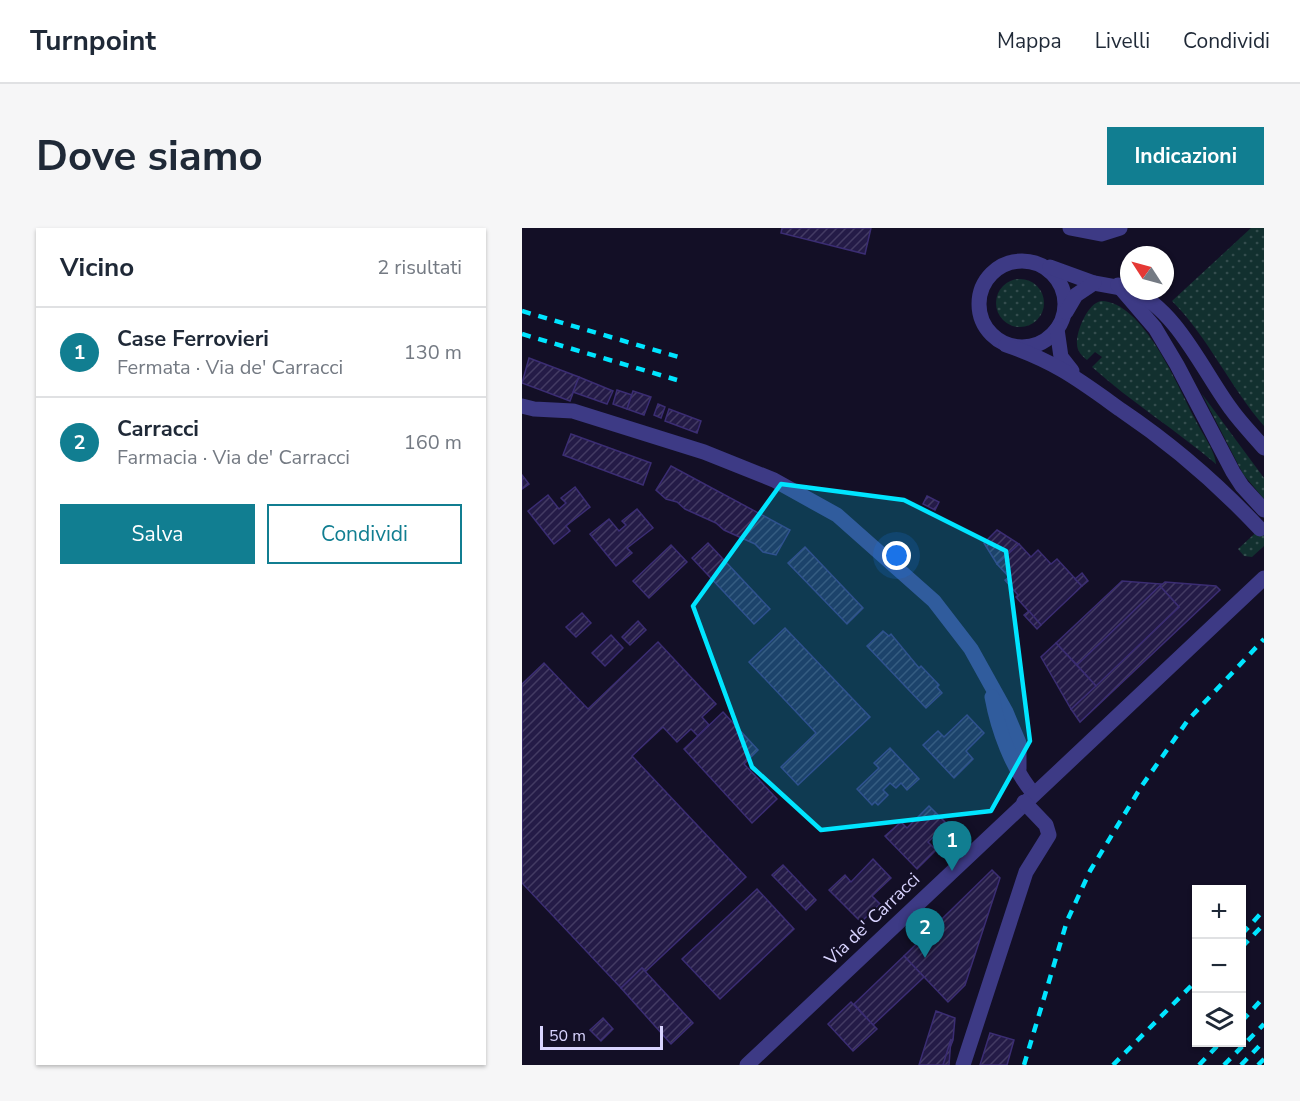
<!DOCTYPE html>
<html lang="it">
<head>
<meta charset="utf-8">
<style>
	:root { --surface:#fff; --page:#f6f6f7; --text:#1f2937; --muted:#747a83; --line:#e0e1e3; --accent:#117e91 }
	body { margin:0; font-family:"Nunito Sans",sans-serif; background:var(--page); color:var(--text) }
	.controls { position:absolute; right:18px; bottom:18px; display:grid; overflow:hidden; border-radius:0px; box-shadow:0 2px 4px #0004 }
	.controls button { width:54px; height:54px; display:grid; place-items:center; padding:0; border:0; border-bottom:2px solid var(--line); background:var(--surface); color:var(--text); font:30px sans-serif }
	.compass { position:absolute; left:598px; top:18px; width:54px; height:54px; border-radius:50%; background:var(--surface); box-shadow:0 2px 4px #0004; rotate:306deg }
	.scale { position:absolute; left:18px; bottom:15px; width:123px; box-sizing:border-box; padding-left:6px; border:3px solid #d9d4ff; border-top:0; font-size:16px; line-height:21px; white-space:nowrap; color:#d9d4ff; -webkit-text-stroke:4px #130f26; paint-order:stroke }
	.you { position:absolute; left:375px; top:328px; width:21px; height:21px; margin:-15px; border:4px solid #fff; border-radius:50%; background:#1a73e8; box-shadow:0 0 0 9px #1a73e833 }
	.badge { display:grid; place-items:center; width:39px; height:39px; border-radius:50%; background:var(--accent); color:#fff; font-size:20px; font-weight:700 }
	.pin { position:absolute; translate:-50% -50px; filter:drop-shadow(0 2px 3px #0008) }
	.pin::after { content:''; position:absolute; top:32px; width:21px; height:18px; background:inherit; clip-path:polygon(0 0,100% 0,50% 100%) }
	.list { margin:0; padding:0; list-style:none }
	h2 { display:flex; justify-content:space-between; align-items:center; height:78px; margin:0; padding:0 24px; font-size:26px }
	h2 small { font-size:20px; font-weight:400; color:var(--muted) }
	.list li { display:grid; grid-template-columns:39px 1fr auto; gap:18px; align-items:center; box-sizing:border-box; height:90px; padding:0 24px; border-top:2px solid var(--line) }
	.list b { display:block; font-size:22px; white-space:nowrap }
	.list p { margin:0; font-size:20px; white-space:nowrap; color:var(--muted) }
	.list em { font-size:20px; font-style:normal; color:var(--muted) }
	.actions { display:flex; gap:12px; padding:18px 24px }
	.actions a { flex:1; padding:14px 0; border:2px solid var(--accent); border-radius:0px; text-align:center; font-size:21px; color:var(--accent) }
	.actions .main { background:var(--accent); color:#fff }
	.icon { flex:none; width:33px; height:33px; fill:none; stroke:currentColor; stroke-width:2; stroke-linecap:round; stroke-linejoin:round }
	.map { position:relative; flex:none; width:742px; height:837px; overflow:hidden; border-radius:0px }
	header { display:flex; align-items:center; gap:36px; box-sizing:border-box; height:84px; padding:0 30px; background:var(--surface); border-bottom:2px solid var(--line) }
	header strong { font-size:28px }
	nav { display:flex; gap:33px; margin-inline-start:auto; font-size:21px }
	.intro { display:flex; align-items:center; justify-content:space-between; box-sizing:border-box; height:144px; padding:0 36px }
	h1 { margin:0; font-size:42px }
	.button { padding:15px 27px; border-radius:0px; background:var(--accent); color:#fff; font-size:21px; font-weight:700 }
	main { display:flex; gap:36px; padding:0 36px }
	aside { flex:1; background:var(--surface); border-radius:0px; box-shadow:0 2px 4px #0004 }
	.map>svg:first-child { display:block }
	.grass { fill:url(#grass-dots) }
	.building { fill:url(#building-hatch); stroke:#3b2d73; stroke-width:1.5 }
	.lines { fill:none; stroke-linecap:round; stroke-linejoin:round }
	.minor { stroke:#3d3a85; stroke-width:15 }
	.rail { stroke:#00e5ff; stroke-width:4.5; stroke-dasharray:9 8; stroke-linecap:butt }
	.marked { fill:#00e5ff; fill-opacity:0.2; stroke:#00e5ff; stroke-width:4.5; stroke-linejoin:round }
	.labels { text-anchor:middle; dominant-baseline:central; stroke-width:4.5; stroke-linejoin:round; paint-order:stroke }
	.street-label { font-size:18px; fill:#d9d4ff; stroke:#130f26 }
</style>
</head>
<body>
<header>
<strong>Turnpoint</strong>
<nav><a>Mappa</a><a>Livelli</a><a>Condividi</a></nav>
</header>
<div class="intro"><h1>Dove siamo</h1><a class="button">Indicazioni</a></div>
<main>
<aside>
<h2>Vicino<small>2 risultati</small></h2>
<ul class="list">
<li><span class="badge">1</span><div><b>Case Ferrovieri</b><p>Fermata · Via de' Carracci</p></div><em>130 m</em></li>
<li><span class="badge">2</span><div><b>Carracci</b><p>Farmacia · Via de' Carracci</p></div><em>160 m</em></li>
</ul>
<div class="actions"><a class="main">Salva</a><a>Condividi</a></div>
</aside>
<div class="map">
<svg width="742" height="837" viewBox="0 0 742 837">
	<defs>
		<pattern id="grass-dots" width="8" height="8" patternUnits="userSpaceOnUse" patternTransform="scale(1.5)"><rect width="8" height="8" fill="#12302f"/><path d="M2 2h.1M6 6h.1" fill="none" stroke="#344d4e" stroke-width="1.8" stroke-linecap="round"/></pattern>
		<pattern id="building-hatch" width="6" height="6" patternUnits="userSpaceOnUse" patternTransform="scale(1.5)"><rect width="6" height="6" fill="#241b47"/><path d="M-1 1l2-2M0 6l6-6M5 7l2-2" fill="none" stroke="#433b63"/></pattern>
	</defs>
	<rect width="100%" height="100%" fill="#130f26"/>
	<g class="grass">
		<path d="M729,0H742V198C708,159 686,109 650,73Z"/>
		<circle cx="498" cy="75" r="24"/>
		<path d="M579,73C621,73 656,159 673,191C679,204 693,222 694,236C654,202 609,174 570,139L580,129L573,124L565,132C560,128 555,123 555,116C554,103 566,75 579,73Z"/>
		<polygon points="680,166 742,250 742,271 721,246"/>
		<polygon points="742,297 742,318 730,329 722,328 716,321"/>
	</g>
	<g class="building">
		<polygon points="260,0 349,0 343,26 259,5"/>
		<polygon points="7,130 57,149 48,173 0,155"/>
		<polygon points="57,149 91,163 85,176 51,164"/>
		<polygon points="95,162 110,167 105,181 91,176"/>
		<polygon points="111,163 129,169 122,187 105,181"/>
		<polygon points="136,176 143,179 139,190 132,187"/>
		<polygon points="147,181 179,193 175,205 143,193"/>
		<polygon points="49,206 129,235 121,257 41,227"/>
		<polygon points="149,238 268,302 254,327 241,324 233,316 202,302 194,295 163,281 155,274 144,271 134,262"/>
		<polygon points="0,247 7,256 0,261"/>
		<polygon points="53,259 68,279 44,298 48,303 32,316 6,283 26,267 37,281 44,275 39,270"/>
		<polygon points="405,268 417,274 413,282 401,276"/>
		<polygon points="115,281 131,300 105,320 110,325 94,338 68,306 87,291 97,303 104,297 100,293"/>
		<polygon points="475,302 497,316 475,336 462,315"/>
		<polygon points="186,315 248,381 232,396 170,330"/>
		<polygon points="497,316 509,329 516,322 529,336 535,331 560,358 519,397 494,369 496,367 483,352 487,349 475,336"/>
		<polygon points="149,317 165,334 127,370 111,353"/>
		<polygon points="283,319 341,380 325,396 266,335"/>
		<polygon points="560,345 566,353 560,358 553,351"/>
		<polygon points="600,353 640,356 555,437 534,415"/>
		<polygon points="643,354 694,358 698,362 558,494 549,481 657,379 638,358"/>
		<polygon points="638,358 657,379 574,458 555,437"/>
		<polygon points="507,383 519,397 515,401 502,387"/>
		<polygon points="60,385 69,395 54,409 44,399"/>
		<polygon points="116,393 124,402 108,417 100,409"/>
		<polygon points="263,400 348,489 276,557 259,539 294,505 227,434"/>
		<polygon points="361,403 367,408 369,406 397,440 399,438 417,457 415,459 420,465 404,480 345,418"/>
		<polygon points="89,407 101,420 83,438 70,425"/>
		<polygon points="136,414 194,476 180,489 187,497 176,508 169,501 155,514 141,499 110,528 224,649 124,743 120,740 99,760 0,655 0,456 22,435 66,481"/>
		<polygon points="534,415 574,458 549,481 519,429"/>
		<polygon points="201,484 236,522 222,536 255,571 230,595 162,521"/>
		<polygon points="445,487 462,505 444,523 451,531 432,550 401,517 416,503 422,509"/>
		<polygon points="368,520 397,551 385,562 379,555 374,560 368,555 361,562 366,567 356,577 353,574 350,577 335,561 357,540 352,535"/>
		<polygon points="407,578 425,596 406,614 414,622 395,641 363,608 379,594 385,600"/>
		<polygon points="351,631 369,650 350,668 358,676 339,694 307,662 323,647 329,654"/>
		<polygon points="261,637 294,672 284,682 250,647"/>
		<polygon points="470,642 478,650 443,757 426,774 382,728"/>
		<polygon points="235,661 272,701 198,771 160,731"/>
		<polygon points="382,728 402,749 351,797 332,776"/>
		<polygon points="120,740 171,795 149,816 99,760"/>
		<polygon points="329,774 355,801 331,823 306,796"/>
		<polygon points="414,783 433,790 431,812 421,837 397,837"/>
		<polygon points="81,790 91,801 79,813 68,802"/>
		<polygon points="468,805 492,812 485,837 458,837"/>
		<polygon points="429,811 427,837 421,837"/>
	</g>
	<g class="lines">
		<g class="minor">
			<polyline points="548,0 579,6 598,0"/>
			<circle cx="500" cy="76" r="43"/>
			<polyline points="528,39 572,55 605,61"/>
			<polyline points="596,57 633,100 655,137 711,244 720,258 742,282"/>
			<path d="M610,63C654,80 682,145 709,181C719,195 731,207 742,220"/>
			<polyline points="544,84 554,67 572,55"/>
			<polyline points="535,101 539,129 550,143"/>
			<path d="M484,117C534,134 557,152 599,182C651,217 695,255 738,301"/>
			<polyline points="0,178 12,181 51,183 182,224 252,252 315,287 412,373 449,421 484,484 497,515 497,541"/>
			<path d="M470,469C476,502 490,540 511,565"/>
			<polyline points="225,837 742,350"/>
			<polyline points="441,837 504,644 527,607 524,597 502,574"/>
		</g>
		<g class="rail">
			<polyline points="0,83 160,130"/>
			<polyline points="0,106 155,152"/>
			<polyline points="720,706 742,682"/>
			<polyline points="720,719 742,696"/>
			<polyline points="720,793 742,769"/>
			<polyline points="502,837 545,693 568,643 619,559 666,492 742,411"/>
			<polyline points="591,837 674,753"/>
			<polyline points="677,837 699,814"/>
			<polyline points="702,837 742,796"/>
			<polyline points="719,837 742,813"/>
			<polyline points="736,837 742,831"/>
		</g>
	</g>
	<path class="marked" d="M259,256L382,272L484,323L508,513L469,583L299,602L230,539L171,378Z"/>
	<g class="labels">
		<g class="street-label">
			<text transform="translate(350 691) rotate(-44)">Via de' Carracci</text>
		</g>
	</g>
</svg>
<div class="controls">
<button>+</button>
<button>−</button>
<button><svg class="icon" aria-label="layers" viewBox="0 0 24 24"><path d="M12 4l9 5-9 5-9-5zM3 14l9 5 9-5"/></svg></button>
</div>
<svg class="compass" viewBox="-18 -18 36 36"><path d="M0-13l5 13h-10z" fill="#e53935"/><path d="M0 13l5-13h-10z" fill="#747a83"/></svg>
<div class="scale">50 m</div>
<div class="you"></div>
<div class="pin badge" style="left:430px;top:643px">1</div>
<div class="pin badge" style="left:403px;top:730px">2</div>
</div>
</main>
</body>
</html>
